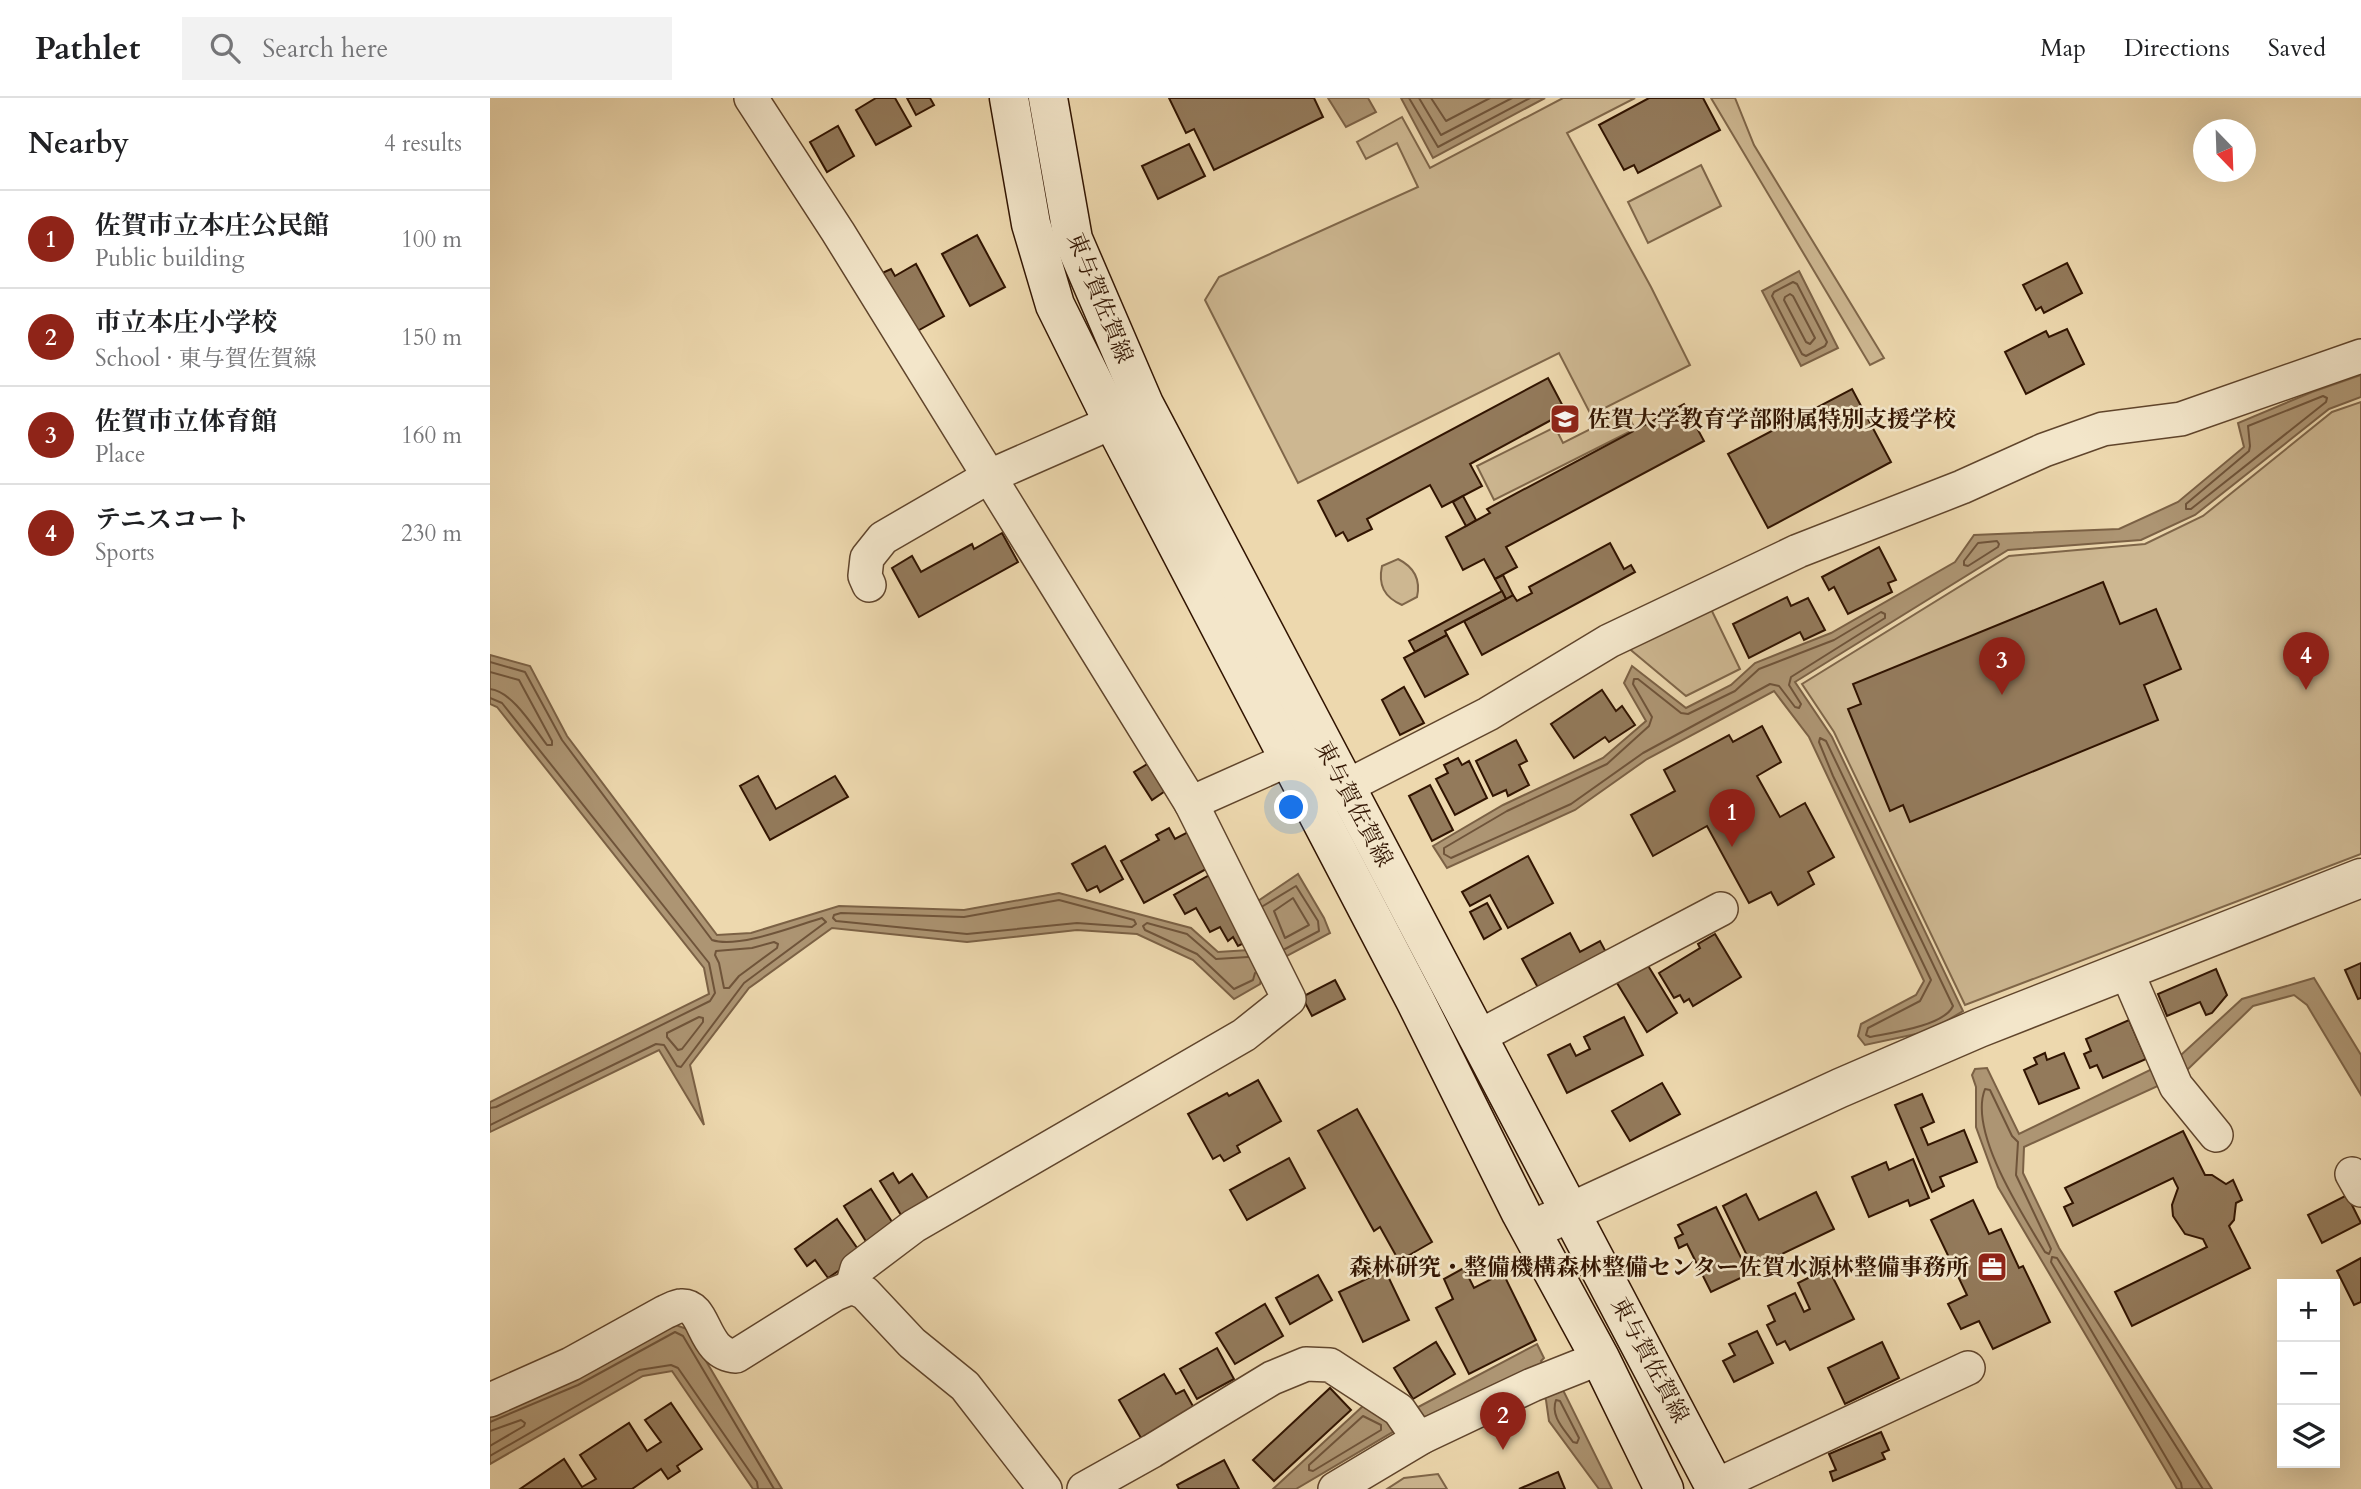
<!DOCTYPE html>
<html lang="en">
<head>
<meta charset="utf-8">
<style>
	:root { --surface:#fff; --page:#f2f2f2; --text:#202124; --muted:#757577; --line:#e0e0e0; --accent:#8f2418 }
	body { margin:0; font-family:Cardo,"Noto Serif JP",serif; background:var(--page); color:var(--text) }
	.controls { position:absolute; right:21px; bottom:21px; display:grid; overflow:hidden; border-radius:0px; box-shadow:0 7px 28px #0002 }
	.controls button { width:63px; height:63px; display:grid; place-items:center; padding:0; border:0; border-bottom:2px solid var(--line); background:var(--surface); color:var(--text); font:35px sans-serif }
	.compass { position:absolute; left:1703px; top:21px; width:63px; height:63px; border-radius:50%; background:var(--surface); box-shadow:0 7px 28px #0002; rotate:157deg }
	.you { position:absolute; left:802px; top:710px; width:24px; height:24px; margin:-18px; border:5px solid #fff; border-radius:50%; background:#1a73e8; box-shadow:0 0 0 10px #1a73e833 }
	.badge { display:grid; place-items:center; width:46px; height:46px; border-radius:50%; background:var(--accent); color:#fff; font-size:23px; font-weight:700 }
	.pin { position:absolute; translate:-50% -58px; filter:drop-shadow(0 2px 4px #0008) }
	.pin::after { content:''; position:absolute; top:37px; width:24px; height:21px; background:inherit; clip-path:polygon(0 0,100% 0,50% 100%) }
	.list { margin:0; padding:0; list-style:none }
	h2 { display:flex; justify-content:space-between; align-items:center; height:91px; margin:0; padding:0 28px; font-size:30px }
	h2 small { font-size:23px; font-weight:400; color:var(--muted) }
	.list li { display:grid; grid-template-columns:46px 1fr auto; gap:21px; align-items:center; box-sizing:border-box; height:98px; padding:0 28px; border-top:2px solid var(--line) }
	.list b { display:block; font-size:26px; white-space:nowrap }
	.list p { margin:0; font-size:23px; white-space:nowrap; color:var(--muted) }
	.list em { font-size:23px; font-style:normal; color:var(--muted) }
	.icon { flex:none; width:38px; height:38px; fill:none; stroke:currentColor; stroke-width:2; stroke-linecap:round; stroke-linejoin:round }
	.map { position:relative; flex:none; width:1871px; height:1391px; overflow:hidden }
	header { display:flex; align-items:center; gap:42px; box-sizing:border-box; height:98px; padding:0 35px; background:var(--surface); border-bottom:2px solid var(--line) }
	header strong { font-size:33px }
	nav { display:flex; gap:38px; margin-inline-start:auto; font-size:24px }
	.search { width:490px; height:63px; background:var(--page); display:flex; align-items:center; gap:18px; box-sizing:border-box; padding:0 24px; border-radius:0px; color:var(--muted); font-size:26px }
	main { display:flex }
	aside { flex:1; background:var(--surface) }
	.map>svg:first-child { display:block }
	.green { fill:#cdb791; stroke:#7f6649; stroke-width:2 }
	.water { fill:#ad9573; stroke:#7b6145; stroke-width:2 }
	.lines { fill:none; stroke-linecap:round; stroke-linejoin:round }
	.shore { stroke:#6f543a; stroke-width:2 }
	.building { fill:#937a5b; stroke:#311401; stroke-width:2 }
	.minor-casing { stroke:#60452c; stroke-width:36 }
	.tertiary-casing { stroke:#60452c; stroke-width:41 }
	.secondary-casing { stroke:#311401; stroke-width:41 }
	.minor { stroke:#f3e6ca; stroke-width:33 }
	.tertiary { stroke:#f3e6ca; stroke-width:38 }
	.secondary { stroke:#f3e6ca; stroke-width:38 }
	.labels { text-anchor:middle; dominant-baseline:central; stroke-width:5; stroke-linejoin:round; paint-order:stroke }
	.street-label { font-size:23px; fill:#311401; stroke:#f3e6ca }
	.poi-label { font-size:23px; font-weight:bold; fill:#311401; stroke:#f3e6ca; text-anchor:start }
</style>
</head>
<body>
<header>
<strong>Pathlet</strong>
<div class="search"><svg class="icon" aria-label="search" viewBox="0 0 24 24"><circle cx="10" cy="10" r="6"/><path d="M15 15l6 6"/></svg>Search here</div>
<nav><a>Map</a><a>Directions</a><a>Saved</a></nav>
</header>
<main>
<aside>
<h2>Nearby<small>4 results</small></h2>
<ul class="list">
<li><span class="badge">1</span><div><b>佐賀市立本庄公民館</b><p>Public building</p></div><em>100 m</em></li>
<li><span class="badge">2</span><div><b>市立本庄小学校</b><p>School · 東与賀佐賀線</p></div><em>150 m</em></li>
<li><span class="badge">3</span><div><b>佐賀市立体育館</b><p>Place</p></div><em>160 m</em></li>
<li><span class="badge">4</span><div><b>テニスコート</b><p>Sports</p></div><em>230 m</em></li>
</ul>
</aside>
<div class="map">
<svg width="1871" height="1391" viewBox="0 0 1871 1391">
	<rect width="100%" height="100%" fill="#edd8ae"/>
	<filter id="stains"><feTurbulence type="fractalNoise" baseFrequency=".00286" numOctaves="4"/><feColorMatrix values="0 0 0 0 .2 0 0 0 0 .09 0 0 0 0 .02 0 0 0 .5 -.17"/></filter>
	<radialGradient id="worn" r=".72"><stop offset=".6" stop-color="#630" stop-opacity="0"/><stop offset="1" stop-color="#630" stop-opacity=".3"/></radialGradient>
	<g class="green">
		<polygon points="1073,0 1145,0 1077,35 1161,189 1200,267 1101,317 1069,255 808,385 715,202 729,179 928,89 907,45 876,61 867,44 912,19 940,70"/>
		<polygon points="1221,0 1245,0 1264,47 1394,260 1380,267"/>
		<polygon points="1211,67 1231,108 1158,145 1138,104"/>
		<polygon points="1871,304 1871,756 1475,907 1344,634 1312,586 1519,458 1655,446 1713,418 1842,314"/>
		<polygon points="1136,313 1145,331 1004,402 987,368 1065,329 1073,345"/>
		<path d="M908,461C924,469 931,481 927,499L912,507C894,499 888,487 892,468Z"/>
		<polygon points="1220,509 1250,571 1196,598 1136,548"/>
		<polygon points="948,1376 957,1391 897,1391 914,1380"/>
	</g>
	<g class="water">
		<polygon points="838,0 878,0 886,14 856,29"/>
		<polygon points="911,0 1055,0 943,60"/>
		<polygon points="1309,173 1348,250 1311,268 1272,193"/>
		<polygon points="1871,277 1871,299 1839,311 1705,417 1651,442 1518,452 1305,584 1342,639 1473,913 1440,933 1375,947 1368,938 1371,926 1426,897 1434,883 1319,639 1284,593 1157,661 1085,712 957,770 943,748 1013,707 1113,660 1156,623 1134,585 1142,568 1196,610 1241,587 1265,565 1341,535 1465,464 1484,437 1629,431 1688,404 1754,349 1748,325 1822,294"/>
		<polygon points="0,557 40,568 77,638 227,837 261,835 349,808 474,812 569,795 701,830 728,854 759,852 762,807 808,776 834,820 840,835 774,870 770,886 744,901 703,862 647,836 587,832 477,844 342,830 259,890 200,967 214,1027 169,952 0,1034 0,1004 219,896 214,870 7,609 0,606"/>
		<polygon points="1824,880 1871,957 1871,997 1817,907 1804,897 1763,908 1692,977 1534,1049 1533,1075 1569,1150 1722,1391 1687,1391 1508,1089 1486,1029 1486,989 1482,977 1485,971 1497,970 1529,1036 1691,957 1752,901"/>
		<polygon points="183,1226 197,1231 292,1391 263,1391 182,1273 153,1278 0,1366 0,1318 85,1281"/>
		<polygon points="1047,1246 1054,1260 1051,1263 1067,1293 1073,1292 1122,1391 1109,1391 1059,1323 1056,1302 1038,1271 903,1334 806,1391 783,1391 873,1308 900,1324"/>
	</g>
	<g class="lines">
		<g class="shore">
			<polyline points="919,0 948,49 1040,0"/>
			<polyline points="929,0 951,37 1022,0"/>
			<polyline points="941,0 956,23 1000,0"/>
			<polygon points="1303,184 1307,186 1337,244 1335,248 1316,258 1312,256 1282,198 1284,194"/>
			<polygon points="1300,196 1303,198 1325,240 1320,246 1316,244 1294,202 1295,199"/>
			<polygon points="1833,298 1837,300 1836,304 1701,411 1696,411 1696,406 1759,353 1760,348 1758,328"/>
			<polygon points="1507,443 1509,446 1508,449 1478,468 1474,467 1474,463 1488,445"/>
			<polygon points="1391,514 1395,516 1395,520 1301,579 1299,587 1311,606 1309,610 1305,609 1289,588 1280,586 1153,655 1081,706 961,760 954,756 954,750 1017,713 1117,666 1159,628 1162,619 1143,586 1144,581 1148,581 1191,615 1198,616 1245,593 1269,571 1344,542"/>
			<path d="M0,564L35,574L72,642L222,842C248,851 305,828 332,820L336,824L254,885L191,969L187,968L174,947L166,946L0,1027"/>
			<path d="M0,574L29,582L62,643V647H57C44,630 22,593 0,591"/>
			<polyline points="0,600 12,605 219,865 225,895 220,903 6,1009 0,1010"/>
			<path d="M1330,640L1336,643L1463,908C1454,928 1400,935 1380,939L1376,937L1378,930L1430,903L1441,882L1343,678L1329,644Z"/>
			<polygon points="803,800 819,827 795,840 784,813"/>
			<polygon points="569,802 644,822 646,826 642,829 587,825 477,836 346,823 343,820 344,817 351,815 474,819"/>
			<polyline points="773,808 806,788 828,823 829,833 795,851"/>
			<polygon points="284,844 288,846 287,850 249,878 239,890 234,890 229,865 225,857 226,853 262,850"/>
			<polyline points="758,859 726,861 697,836 657,825 653,828 655,832 707,856 744,891 763,882 765,875"/>
			<polygon points="209,919 213,920 213,924 192,951 188,952 177,939 177,935"/>
			<path d="M1495,991L1500,992L1522,1038L1528,1044L1526,1077L1561,1151L1559,1156L1555,1154C1533,1117 1478,1034 1495,991Z"/>
			<path d="M1066,1302L1070,1303L1089,1340L1087,1345L1083,1344C1074,1331 1060,1318 1066,1302Z"/>
			<polygon points="873,1318 891,1327 891,1332 823,1373 819,1372 819,1367"/>
			<polyline points="0,1324 88,1287 185,1234 193,1238 284,1391"/>
			<polyline points="0,1333 31,1322 35,1325 34,1328 0,1348"/>
			<polyline points="0,1358 149,1272 181,1267 188,1270 267,1384 268,1391"/>
			<polyline points="1692,1391 1691,1385 1561,1164 1562,1159 1567,1160 1713,1391"/>
		</g>
	</g>
	<g class="building">
		<polygon points="386,0 405,0 421,28 386,47 366,12"/>
		<polygon points="417,0 440,0 444,7 426,17"/>
		<polygon points="679,0 824,0 833,19 724,72 704,31 696,35"/>
		<polygon points="1159,0 1213,0 1230,32 1148,75 1144,67 1134,72 1109,27"/>
		<polygon points="348,28 364,58 337,74 320,44"/>
		<polygon points="699,46 715,78 668,101 652,68"/>
		<polygon points="487,137 515,189 480,208 452,156"/>
		<polygon points="1577,165 1592,195 1554,215 1551,209 1546,212 1533,187"/>
		<polygon points="426,166 454,218 422,236 390,176 401,171 405,178"/>
		<polygon points="1577,231 1594,266 1536,296 1515,254 1556,233 1559,239"/>
		<polygon points="1058,280 1076,314 980,366 992,388 952,409 940,387 877,421 882,431 858,443 853,434 846,438 828,403"/>
		<polygon points="1362,291 1401,364 1278,430 1238,356"/>
		<polygon points="1194,306 1214,343 1016,449 1027,469 1005,481 994,461 973,472 956,439 1000,415 997,411"/>
		<polygon points="973,398 986,422 976,428 963,404"/>
		<polygon points="512,435 528,464 429,519 402,470 422,458 431,474 482,446 484,451"/>
		<polygon points="1120,445 1134,471 1141,467 1145,474 992,557 974,523 1023,497 1027,503 1042,495 1039,489"/>
		<polygon points="1389,449 1406,482 1398,485 1402,494 1358,516 1344,489 1339,492 1332,479"/>
		<polygon points="1013,477 1023,497 1016,501 1005,481"/>
		<polygon points="1613,484 1630,526 1666,511 1691,571 1654,587 1668,622 1420,724 1413,707 1400,713 1358,611 1371,606 1363,586"/>
		<polygon points="1012,493 1016,501 955,533 957,537 925,554 919,543"/>
		<polygon points="1297,499 1301,508 1318,500 1335,532 1314,542 1310,534 1259,560 1243,526"/>
		<polygon points="957,537 978,576 935,599 914,560"/>
		<polygon points="914,589 934,625 910,637 892,602"/>
		<polygon points="1112,592 1126,613 1132,608 1145,627 1119,644 1115,639 1084,660 1061,626"/>
		<polygon points="1272,628 1291,664 1267,678 1290,719 1315,705 1344,759 1318,774 1324,786 1288,807 1281,794 1259,805 1217,728 1163,758 1141,717 1185,693 1174,672 1239,637 1243,644"/>
		<polygon points="1026,642 1037,663 1029,667 1039,687 1018,698 1016,692 1003,698 986,663"/>
		<polygon points="968,660 972,667 979,663 997,700 965,717 946,681 958,675 954,667"/>
		<polygon points="664,662 681,689 662,702 644,674"/>
		<polygon points="268,678 286,711 345,678 358,699 280,742 250,688"/>
		<polygon points="940,687 963,732 942,743 919,698"/>
		<polygon points="679,730 685,741 698,734 718,770 654,805 631,763 669,742 666,737"/>
		<polygon points="615,748 633,781 610,794 607,788 597,793 582,766"/>
		<polygon points="1038,758 1063,805 1018,830 1000,797 980,808 972,794"/>
		<polygon points="725,774 758,843 748,848 743,839 738,843 730,829 720,834 706,810 695,816 684,797"/>
		<polygon points="997,805 1011,831 994,841 980,814"/>
		<polygon points="1080,835 1090,854 1110,843 1118,858 1051,895 1032,861"/>
		<polygon points="1225,836 1251,879 1203,908 1199,901 1194,904 1190,897 1184,900 1169,875 1210,850 1208,846"/>
		<polygon points="1871,865 1871,900 1868,901 1855,872"/>
		<polygon points="1157,866 1187,915 1157,934 1127,885"/>
		<polygon points="1726,871 1737,897 1722,915 1716,917 1710,904 1677,918 1668,896"/>
		<polygon points="845,882 855,901 822,918 812,899"/>
		<polygon points="1134,919 1153,957 1077,995 1058,957 1080,946 1086,958 1100,951 1094,939"/>
		<polygon points="1639,922 1656,961 1613,980 1607,967 1600,970 1594,956 1601,953 1596,941"/>
		<polygon points="1555,955 1557,962 1574,955 1589,990 1549,1006 1534,972 1547,966 1544,960"/>
		<polygon points="768,982 791,1023 747,1048 750,1054 734,1063 730,1057 723,1061 698,1016 737,995 739,998"/>
		<polygon points="1172,985 1190,1016 1140,1043 1122,1013"/>
		<polygon points="1432,996 1444,1024 1431,1030 1438,1047 1474,1032 1487,1064 1450,1079 1454,1088 1442,1094 1405,1007"/>
		<polygon points="867,1011 942,1144 909,1163 890,1129 884,1133 828,1033"/>
		<polygon points="1693,1033 1715,1077 1722,1077 1736,1086 1743,1082 1752,1102 1746,1105 1744,1122 1739,1128 1760,1170 1642,1228 1625,1194 1717,1149 1713,1141 1695,1136 1683,1118 1682,1107 1688,1090 1683,1080 1583,1128 1574,1109 1583,1105 1575,1090"/>
		<polygon points="799,1060 815,1090 757,1122 740,1092"/>
		<polygon points="1423,1061 1439,1100 1420,1108 1418,1102 1379,1119 1362,1079 1396,1064 1399,1072"/>
		<polygon points="403,1075 409,1085 422,1076 443,1108 416,1125 390,1083"/>
		<polygon points="381,1091 404,1127 377,1145 354,1108"/>
		<polygon points="1326,1094 1344,1131 1263,1170 1233,1108 1256,1096 1269,1122"/>
		<polygon points="1857,1097 1871,1125 1832,1145 1818,1117"/>
		<polygon points="1483,1102 1499,1136 1511,1131 1529,1170 1533,1168 1560,1224 1503,1251 1489,1223 1471,1231 1458,1206 1477,1197 1441,1122"/>
		<polygon points="1226,1109 1259,1176 1221,1194 1197,1146 1189,1150 1185,1140 1193,1136 1188,1127"/>
		<polygon points="347,1121 372,1157 338,1180 325,1162 317,1168 305,1151"/>
		<polygon points="1871,1160 1871,1204 1864,1207 1847,1173"/>
		<polygon points="974,1170 984,1190 1013,1175 1046,1242 979,1276 946,1210 963,1201 954,1181"/>
		<polygon points="1338,1170 1364,1221 1300,1252 1295,1243 1287,1247 1277,1227 1285,1223 1278,1208 1305,1195 1314,1214 1320,1211 1308,1185"/>
		<polygon points="895,1172 919,1222 873,1244 849,1194"/>
		<polygon points="828,1177 842,1202 800,1226 786,1200"/>
		<polygon points="775,1206 793,1238 745,1266 726,1235"/>
		<polygon points="1267,1233 1283,1265 1244,1284 1233,1263 1245,1257 1239,1246"/>
		<polygon points="946,1244 965,1276 923,1301 904,1270"/>
		<polygon points="1392,1244 1409,1280 1355,1306 1338,1270"/>
		<polygon points="727,1250 744,1281 707,1301 690,1271"/>
		<polygon points="674,1276 686,1296 694,1292 704,1310 651,1340 629,1302"/>
		<polygon points="840,1290 861,1312 784,1383 763,1362"/>
		<polygon points="181,1305 212,1351 187,1368 190,1373 178,1381 171,1371 142,1391 30,1391 74,1361 92,1389 106,1381 90,1357 139,1325 157,1353 171,1344 155,1322"/>
		<polygon points="1391,1334 1399,1352 1392,1355 1395,1361 1343,1383 1340,1374 1346,1372 1339,1356"/>
		<polygon points="734,1362 749,1391 689,1391 687,1387"/>
		<polygon points="1068,1374 1075,1391 1029,1391"/>
	</g>
	<g class="lines">
		<g class="minor-casing">
			<g id="minor">
				<polyline points="261,0 348,134 701,705 822,651"/>
				<polyline points="379,487 375,478 377,460 393,440 500,378 623,324"/>
				<polyline points="832,701 998,616 1119,543 1308,453 1472,389 1554,352 1613,331 1691,321 1871,258"/>
				<polyline points="1636,872 1686,988 1726,1037"/>
				<polyline points="988,939 1231,811"/>
				<polyline points="1862,1076 1871,1092"/>
				<polyline points="362,1189 367,1171 424,1128 754,937 799,901 701,705"/>
				<path d="M0,1302L81,1266L175,1214C180,1212 186,1208 191,1208C217,1206 211,1256 246,1258L345,1196L362,1189L375,1195L422,1245L475,1288L555,1391"/>
				<polyline points="1225,1388 1478,1270"/>
				<polyline points="594,1391 662,1353 782,1280 816,1266 840,1267 909,1312 922,1331 932,1339"/>
				<polyline points="845,1391 932,1339 1042,1287 1110,1260"/>
			</g>
		</g>
		<g class="tertiary-casing">
			<polyline id="tertiary" points="1042,1132 1350,990 1489,930 1871,780"/>
		</g>
		<g class="secondary-casing">
			<g id="secondary">
				<polyline points="519,0 541,126 565,207 623,324 925,902 1031,1115 1110,1260 1174,1391"/>
				<polyline points="558,0 583,141 654,306 1226,1391"/>
			</g>
		</g>
		<use href="#minor" class="minor"/>
		<use href="#tertiary" class="tertiary"/>
		<use href="#secondary" class="secondary"/>
	</g>
	<defs>
		<g id="school-square" transform="scale(1.575)"><rect x="-9" y="-9" width="18" height="18" rx="4" fill="#8f2418" stroke="#f3e6ca"/><path d="M0-5L7-2L0 1L-7-2ZM-4 1L0 2.5L4 1V4Q0 6-4 4Z" fill="#fff"/></g>
		<g id="office-square" transform="scale(1.575)"><rect x="-9" y="-9" width="18" height="18" rx="4" fill="#8f2418" stroke="#f3e6ca"/><path d="M-6-3h4V-5.5h4V-3h4V5H-6ZM-1-4.5V-3h2v-1.5ZM-6 0V1H6V0Z" fill="#fff"/></g>
	</defs>
	<g fill-rule="evenodd">
		<use href="#school-square" x="1075" y="321"/>
		<use href="#office-square" x="1502" y="1169"/>
	</g>
	<g class="labels">
		<g class="street-label">
			<text transform="translate(610 200) rotate(68)">東与賀佐賀線</text>
			<text transform="translate(864 706) rotate(62)">東与賀佐賀線</text>
			<text transform="translate(1160 1262) rotate(62)">東与賀佐賀線</text>
		</g>
		<g class="poi-label">
			<text x="1098" y="321">佐賀大学教育学部附属特別支援学校</text>
			<text x="1479" y="1169" text-anchor="end">森林研究・整備機構森林整備センター佐賀水源林整備事務所</text>
		</g>
	</g>
	<rect width="100%" height="100%" filter="url(#stains)"/>
	<rect width="100%" height="100%" fill="url(#worn)"/>
</svg>
<div class="controls">
<button>+</button>
<button>−</button>
<button><svg class="icon" aria-label="layers" viewBox="0 0 24 24"><path d="M12 4l9 5-9 5-9-5zM3 14l9 5 9-5"/></svg></button>
</div>
<svg class="compass" viewBox="-18 -18 36 36"><path d="M0-13l5 13h-10z" fill="#e53935"/><path d="M0 13l5-13h-10z" fill="#757577"/></svg>
<div class="you"></div>
<div class="pin badge" style="left:1242px;top:749px">1</div>
<div class="pin badge" style="left:1013px;top:1352px">2</div>
<div class="pin badge" style="left:1512px;top:597px">3</div>
<div class="pin badge" style="left:1816px;top:592px">4</div>
</div>
</main>
</body>
</html>
